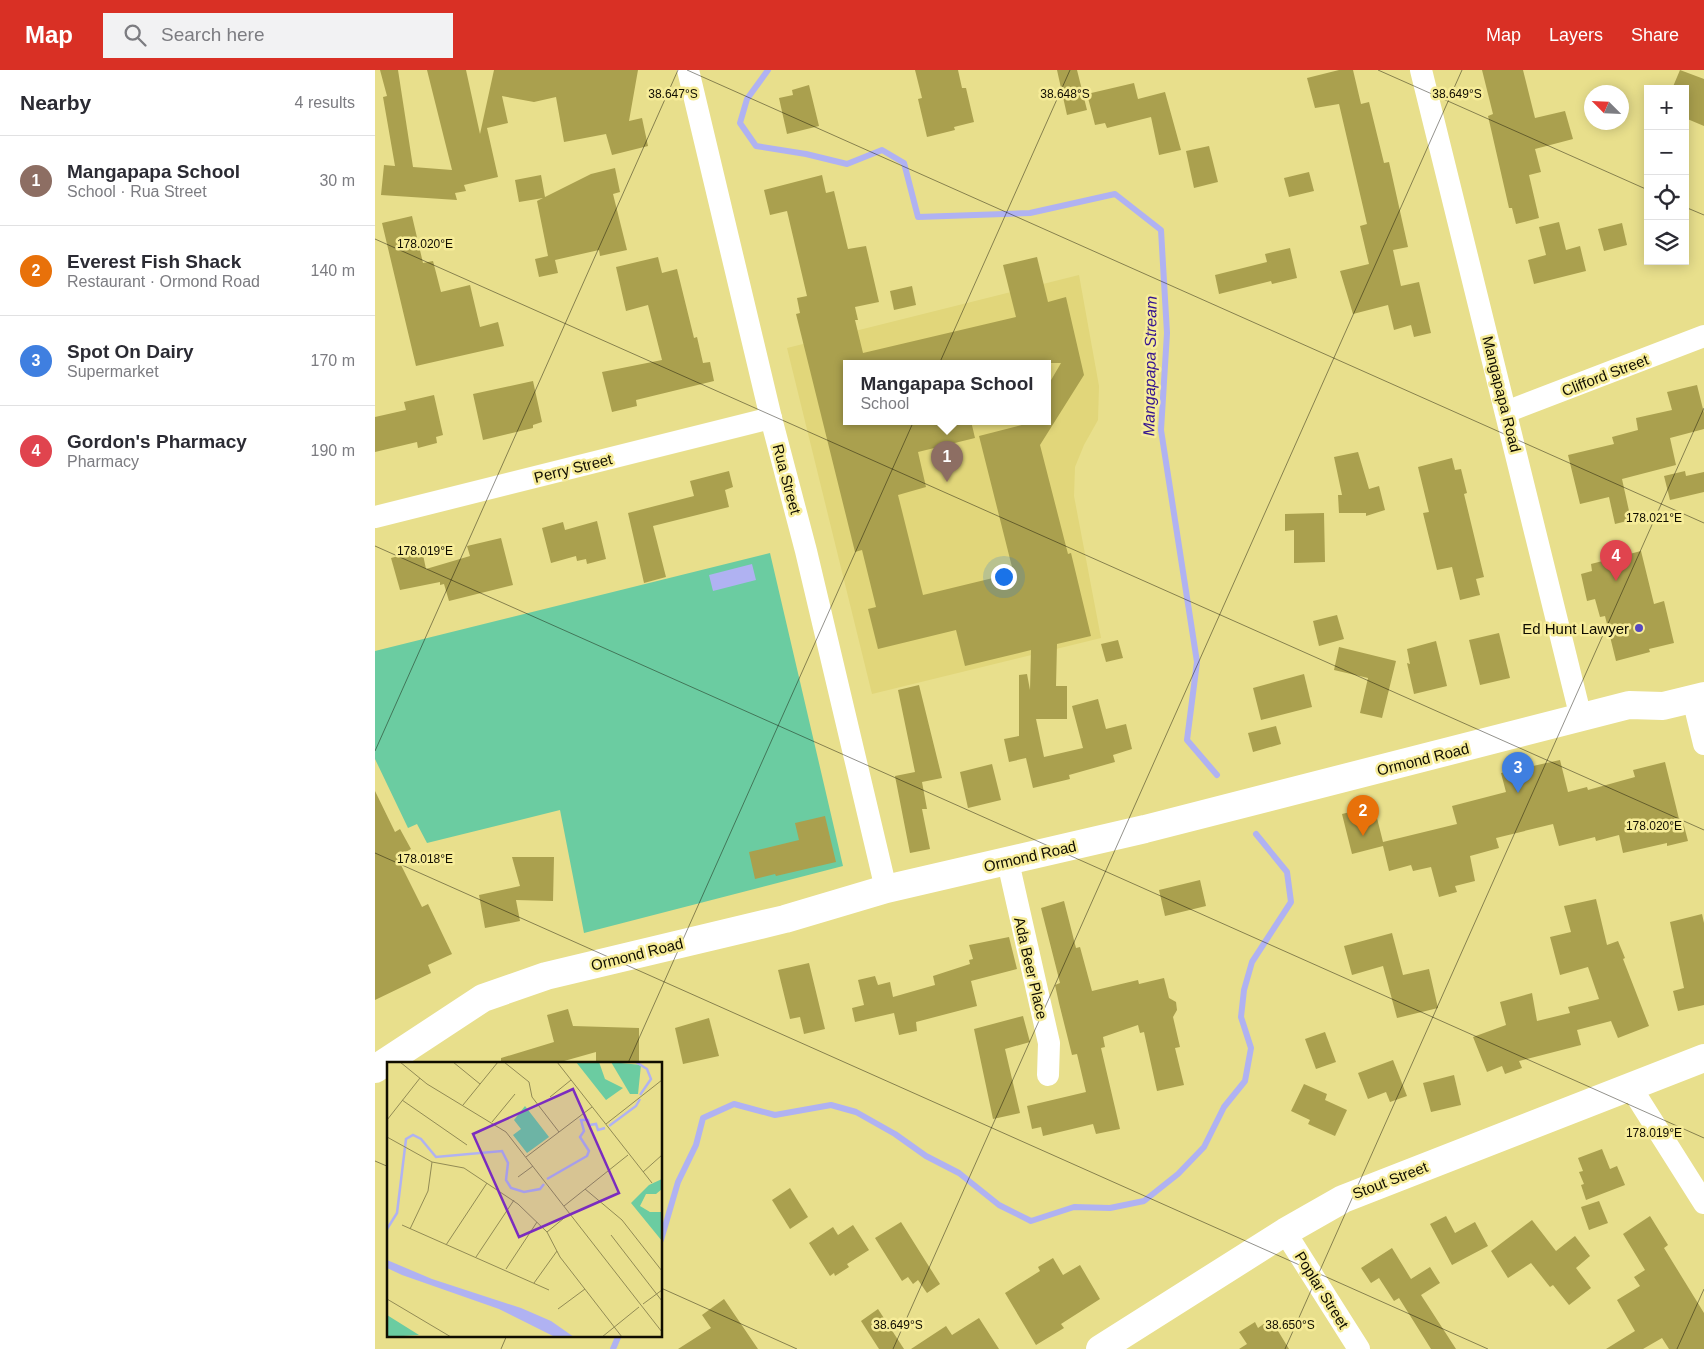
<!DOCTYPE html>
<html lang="en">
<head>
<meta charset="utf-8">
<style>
	:root { --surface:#fff; --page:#f2f2f3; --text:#2b2b33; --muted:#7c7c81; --line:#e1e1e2; --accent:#d93025 }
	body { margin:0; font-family:Arial,sans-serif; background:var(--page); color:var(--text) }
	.controls { position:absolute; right:15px; top:15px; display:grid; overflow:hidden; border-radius:0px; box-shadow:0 2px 12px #0003 }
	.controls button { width:45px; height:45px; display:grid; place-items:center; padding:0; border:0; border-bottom:1px solid var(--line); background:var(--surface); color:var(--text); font:25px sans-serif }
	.compass { position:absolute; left:1209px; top:15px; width:45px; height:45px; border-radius:50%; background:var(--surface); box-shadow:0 2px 12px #0003; rotate:294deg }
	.you { position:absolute; left:628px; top:506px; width:18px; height:18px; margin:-12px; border:4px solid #fff; border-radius:50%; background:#1a73e8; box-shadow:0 0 0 8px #1a73e833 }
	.badge { display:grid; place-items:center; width:32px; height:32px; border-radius:50%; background:var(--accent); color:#fff; font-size:16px; font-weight:700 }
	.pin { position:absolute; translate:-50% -41px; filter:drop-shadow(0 1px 2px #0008) }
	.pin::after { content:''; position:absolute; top:26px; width:18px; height:15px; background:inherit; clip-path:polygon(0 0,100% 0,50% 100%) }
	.popup { position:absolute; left:468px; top:290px; width:208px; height:65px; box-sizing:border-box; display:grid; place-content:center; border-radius:0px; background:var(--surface); filter:drop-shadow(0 1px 4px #0005); font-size:16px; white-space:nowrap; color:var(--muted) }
	.popup b { font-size:19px; color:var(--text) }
	.popup::after { content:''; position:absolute; left:50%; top:100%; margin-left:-10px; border:10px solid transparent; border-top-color:var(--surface) }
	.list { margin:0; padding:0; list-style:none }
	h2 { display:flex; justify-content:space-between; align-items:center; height:65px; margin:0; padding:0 20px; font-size:21px }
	h2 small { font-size:16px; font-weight:400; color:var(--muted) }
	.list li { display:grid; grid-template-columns:32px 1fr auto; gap:15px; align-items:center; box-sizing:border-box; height:90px; padding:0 20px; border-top:1px solid var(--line) }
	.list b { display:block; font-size:19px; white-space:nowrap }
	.list p { margin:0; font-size:16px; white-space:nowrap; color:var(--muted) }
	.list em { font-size:16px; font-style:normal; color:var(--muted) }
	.icon { flex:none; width:28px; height:28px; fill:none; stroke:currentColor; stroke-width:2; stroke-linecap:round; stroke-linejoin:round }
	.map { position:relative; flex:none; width:1329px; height:1279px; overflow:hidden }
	header { display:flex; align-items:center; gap:30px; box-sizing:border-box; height:70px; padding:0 25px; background:var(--accent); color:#fff }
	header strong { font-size:24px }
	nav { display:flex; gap:28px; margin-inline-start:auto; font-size:18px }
	.search { width:350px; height:45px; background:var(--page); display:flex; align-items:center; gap:12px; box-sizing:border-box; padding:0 18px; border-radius:0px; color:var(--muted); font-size:19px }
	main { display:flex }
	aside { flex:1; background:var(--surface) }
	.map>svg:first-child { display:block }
	.built { fill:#e1d67a; fill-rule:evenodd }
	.green { fill:#6bcca1 }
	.water { fill:#b0b2f2 }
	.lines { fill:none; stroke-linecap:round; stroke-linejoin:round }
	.stream { stroke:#b0b2f2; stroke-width:6 }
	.building { fill:#aaa04e; fill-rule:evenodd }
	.street { stroke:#fff; stroke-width:22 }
	.secondary { stroke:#fff; stroke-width:28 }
	.ticks { fill:none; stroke:#100d00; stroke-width:1; stroke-opacity:0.45 }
	.poi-dot { fill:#5749c1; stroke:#f6ec99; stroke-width:2 }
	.labels { text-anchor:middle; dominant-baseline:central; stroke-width:5; stroke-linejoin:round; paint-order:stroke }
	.street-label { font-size:15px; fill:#100d00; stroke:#f6ec99 }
	.poi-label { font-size:15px; fill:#100d00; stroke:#f6ec99; text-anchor:end }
	.water-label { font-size:16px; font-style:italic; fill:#341390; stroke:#f6ec99 }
	.inset-river { fill:none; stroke:#b0b2f2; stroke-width:2.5 }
	.inset-road { fill:none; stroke:#928b54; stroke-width:1 }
	.view { fill:#7b2cbf; fill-opacity:0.15; stroke:#7b2cbf; stroke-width:2.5 }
	.inset-edge { fill:none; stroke:#100d00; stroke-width:2.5 }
	.ticks-label { font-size:12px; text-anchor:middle; fill:#100d00; stroke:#f6ec99; stroke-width:5; stroke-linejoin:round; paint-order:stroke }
</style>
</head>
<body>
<header>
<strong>Map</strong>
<div class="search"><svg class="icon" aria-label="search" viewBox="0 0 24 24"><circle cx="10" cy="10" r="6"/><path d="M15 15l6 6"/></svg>Search here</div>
<nav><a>Map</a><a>Layers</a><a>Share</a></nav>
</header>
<main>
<aside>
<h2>Nearby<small>4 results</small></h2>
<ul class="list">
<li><span class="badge" style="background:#8d6e63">1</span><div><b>Mangapapa School</b><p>School · Rua Street</p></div><em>30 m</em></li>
<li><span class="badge" style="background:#e8710a">2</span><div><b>Everest Fish Shack</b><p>Restaurant · Ormond Road</p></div><em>140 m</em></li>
<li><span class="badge" style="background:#3f7fe0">3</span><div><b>Spot On Dairy</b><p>Supermarket</p></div><em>170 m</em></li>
<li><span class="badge" style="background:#e0444e">4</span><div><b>Gordon's Pharmacy</b><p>Pharmacy</p></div><em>190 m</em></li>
</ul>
</aside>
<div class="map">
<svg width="1329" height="1279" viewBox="0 0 1329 1279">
	<rect width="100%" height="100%" fill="#e8df8c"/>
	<path class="built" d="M704,205L724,316L723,350L709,375L700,397L699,426L726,568L497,624L412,278ZM472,293H672V351H472Z"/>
	<polygon class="green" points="395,483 468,796 209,863 185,740 52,773 42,754 33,758 0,689 0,581"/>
	<polygon class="water" points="377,494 381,510 338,521 334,505"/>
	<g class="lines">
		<g class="stream">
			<polyline points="393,0 372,29 365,53 381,76 431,84 472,94 507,80 529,93 543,147 655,143 740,124 786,160 792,263 786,360 822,592 812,670 842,705"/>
			<polyline points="286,1170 303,1112 321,1075 328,1048 359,1034 400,1045 456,1035 481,1042 520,1064 551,1086 584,1103 624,1135 656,1151 699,1137 735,1138 769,1131 803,1104 829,1077 849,1037 870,1011 876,978 866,947 869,920 877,892 916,832 912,802 881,764"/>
			<polyline points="238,1279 244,1265"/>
		</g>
	</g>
	<g class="building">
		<polygon points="5,0 23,0 38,97 77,100 52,0 91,0 105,64 119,0 263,0 254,51 267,48 273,76 237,85 231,64 189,72 181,27 159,32 127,26 133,53 112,58 123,107 89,115 91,121 80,123 82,130 6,125 9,95 20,96 8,27 12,26"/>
		<polygon points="540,0 583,0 587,18 591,18 599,52 579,57 580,60 552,67 543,29 547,28"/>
		<polygon points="682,0 702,0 712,40 692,45"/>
		<polygon points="964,0 978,0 986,34 994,32 1009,93 1014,92 1033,177 1018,180 1026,216 1044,212 1056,263 1039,267 1036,255 1019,260 1013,235 978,244 965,201 994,194 985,156 992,154 964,34 940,38 932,8"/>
		<polygon points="1107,0 1148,0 1160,48 1190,41 1198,69 1160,79 1166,102 1154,105 1164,148 1141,154 1137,138 1134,138 1113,46 1118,44"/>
		<polygon points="1305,0 1329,9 1329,56 1310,48 1310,19 1297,19"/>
		<polygon points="759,13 763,29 790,22 806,80 784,85 776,47 732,58 730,53 720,55 712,24"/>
		<polygon points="434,15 444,56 412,64 404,28 418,25 417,20"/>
		<polygon points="834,76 843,112 819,118 811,81"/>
		<polygon points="240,98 245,122 238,124 252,180 225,186 224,180 180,190 183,203 164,207 160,189 173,186 162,131 168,128 144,132 140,110 166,105 170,127 216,104"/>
		<polygon points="934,102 939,121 914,127 909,108"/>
		<path d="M447,105L451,123L459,121L473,179L491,176L504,232L480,237L483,250H480L488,283L641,247L628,195L662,187L673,232L691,227L709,305L665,375L693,484L696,483L716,566L682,574L681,616H692V649H661L669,687L708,678L697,636L723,629L731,659L751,654L757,679L738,685L740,692L694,705L695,709L658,718L651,688L634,692L629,669L644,666V605L652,604L655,620L656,580L590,596L581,560L503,579L493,539L501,537L487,480L480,482L421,244L425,243L422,228L432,226L412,141L395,145L389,120ZM472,293H686L672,317V351H662L604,366L637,497L617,502L618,508L548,525L523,425L551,417L543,382L600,368L596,351H472Z"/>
		<polygon points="37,146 48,193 58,191 66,222 95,215 105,257 123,252 129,276 41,296 7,153"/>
		<polygon points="1184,152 1191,180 1205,176 1211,201 1159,214 1153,190 1171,185 1164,157"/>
		<polygon points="1247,153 1252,175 1229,181 1223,159"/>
		<polygon points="915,178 922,208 897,214 896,211 844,224 840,205 892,192 890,184"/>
		<polygon points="283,187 287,203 302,199 319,268 322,267 328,293 335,292 339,311 261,330 262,336 237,342 227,302 287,290 273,235 251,241 241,197"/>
		<polygon points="537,216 541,235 519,240 515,221"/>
		<polygon points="158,311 167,352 158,355 158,358 108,370 98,324"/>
		<polygon points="1322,315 1329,343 1329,359 1295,368 1301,395 1247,409 1256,450 1240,454 1234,427 1205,434 1193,385 1239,374 1237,367 1263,360 1261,348 1297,340 1292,322"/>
		<polygon points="59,325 68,365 61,367 62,373 43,378 42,372 0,382 0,347 31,340 29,332"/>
		<polygon points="983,382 994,419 1004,416 1010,440 991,446 991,443 964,443 963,425 967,425 959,387"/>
		<polygon points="1077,388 1080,400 1086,399 1092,423 1089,424 1109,507 1101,509 1105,525 1085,530 1077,497 1062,500 1048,443 1054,442 1043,397"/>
		<polygon points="354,401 358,417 350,420 354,437 278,456 291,507 269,513 253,443 319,426 315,411"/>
		<polygon points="1310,401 1311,406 1329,402 1329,422 1295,430 1289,406"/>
		<polygon points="949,443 950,492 919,493 919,460 910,461 910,444"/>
		<polygon points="222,451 231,489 212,494 211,489 202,491 201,486 176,493 167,458 188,452 190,460"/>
		<polygon points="126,468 138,515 74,531 69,514 65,515 65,512 25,520 16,488 47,480 51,499 95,486 92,476"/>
		<polygon points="1266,481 1279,534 1289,531 1299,573 1274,579 1275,582 1241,591 1230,546 1225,547 1220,529 1212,531 1206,504 1217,501 1216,494"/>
		<polygon points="962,545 969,569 944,576 938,551"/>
		<polygon points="1124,563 1135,608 1105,615 1094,570"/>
		<polygon points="743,570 748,588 731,592 726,574"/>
		<polygon points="1061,571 1072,616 1039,624 1032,593 1035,594 1032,579"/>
		<polygon points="964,577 1021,591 1007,648 985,643 993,608 959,600"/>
		<polygon points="929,604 937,637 886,650 878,618"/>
		<polygon points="544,615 567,708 547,712 552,739 547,739 555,779 535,783 520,706 540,702 523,620"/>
		<polygon points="901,656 906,674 878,682 873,663"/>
		<polygon points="1185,690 1193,722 1212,717 1213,720 1260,707 1258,700 1290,692 1305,753 1308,752 1313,771 1292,776 1292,773 1248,783 1244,765 1221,771 1220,767 1184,776 1178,754 1121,768 1124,778 1095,786 1100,811 1080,816 1082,822 1064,827 1056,797 1038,801 1036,795 1014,801 1008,776 977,784 967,744 999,736 1008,772 1082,754 1077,736 1131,722 1126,703"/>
		<polygon points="617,694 626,730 593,738 585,702"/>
		<polygon points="0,721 20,762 25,759 36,779 22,787 47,837 53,834 77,884 53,895 56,903 0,930"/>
		<polygon points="450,746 461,792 401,806 400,804 380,809 374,782 424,770 420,753"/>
		<polygon points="137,787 179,787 178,831 141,830 145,851 110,858 104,825 145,816"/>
		<polygon points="825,810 831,836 790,846 784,820"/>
		<polygon points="1221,829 1232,875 1243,871 1250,888 1248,889 1274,956 1243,968 1236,951 1202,960 1206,975 1144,991 1147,998 1130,1004 1127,996 1112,1002 1098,967 1131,955 1125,932 1157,923 1162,951 1195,943 1193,937 1224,929 1213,897 1185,905 1175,867 1196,862 1189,836"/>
		<polygon points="689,831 701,878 705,877 717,921 763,910 764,914 789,908 794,928 801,932 802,940 798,947 805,977 800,978 809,1015 782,1021 769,962 765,963 763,955 728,967 730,977 726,978 745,1059 721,1064 718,1054 668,1066 666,1057 657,1059 652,1036 711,1022 702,984 697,985 684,933 680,915 685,913 666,838"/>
		<polygon points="1327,844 1329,853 1329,935 1303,941 1298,921 1309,918 1295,852"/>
		<polygon points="1017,863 1028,905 1054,899 1063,938 1022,948 1008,896 977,905 969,876"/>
		<polygon points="634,867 642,899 596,911 602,936 541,952 542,961 524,965 519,943 480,952 477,938 489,935 483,910 500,906 503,915 515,912 518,927 560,915 558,906 595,894 594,890 598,889 594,875"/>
		<polygon points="434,893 450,959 429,964 425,947 415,949 403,900"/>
		<polygon points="193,939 198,956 264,958 264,993 221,993 221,982 182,993 126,993 126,988 179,972 172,945"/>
		<polygon points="648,946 655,972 630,979 645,1043 618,1049 599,959"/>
		<polygon points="334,948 344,986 308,994 300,958"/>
		<polygon points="950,962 961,992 941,999 930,969"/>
		<polygon points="1018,990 1032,1026 1015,1032 1011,1022 993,1029 983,1003"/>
		<polygon points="1079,1005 1086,1035 1056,1042 1048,1013"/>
		<polygon points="929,1014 952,1024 950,1030 972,1040 960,1066 933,1054 935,1050 916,1041"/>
		<polygon points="1227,1079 1235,1099 1242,1096 1250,1115 1211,1130 1206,1115 1209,1114 1204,1102 1208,1101 1203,1088"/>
		<polygon points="415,1118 433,1147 415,1159 397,1130"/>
		<polygon points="1224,1131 1233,1153 1214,1160 1206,1137"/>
		<polygon points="1071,1146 1080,1163 1100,1152 1113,1176 1077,1195 1055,1154"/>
		<polygon points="1275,1146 1293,1175 1289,1178 1329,1243 1329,1279 1294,1279 1287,1268 1268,1279 1231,1279 1260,1261 1242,1230 1265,1216 1259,1207 1270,1200 1248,1164"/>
		<polygon points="1157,1150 1181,1181 1200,1166 1215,1186 1201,1198 1216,1218 1194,1235 1178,1215 1175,1217 1156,1193 1133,1208 1116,1181"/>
		<polygon points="526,1152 565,1214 552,1223 543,1210 538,1214 533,1207 527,1211 500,1168"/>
		<polygon points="478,1155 494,1180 472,1194 474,1197 460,1206 459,1203 455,1206 434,1173 458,1157 463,1165"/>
		<polygon points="1017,1178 1036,1209 1055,1197 1065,1213 1046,1225 1081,1279 1056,1279 1024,1228 1019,1231 1004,1208 996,1213 986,1198"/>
		<polygon points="678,1188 688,1205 705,1195 725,1229 686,1254 689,1258 661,1275 630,1223 665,1201 663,1197"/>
		<polygon points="349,1229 383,1279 303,1279 336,1258 327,1245"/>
		<polygon points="503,1239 529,1279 504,1279 486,1251"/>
		<polygon points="604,1248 624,1279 536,1279 571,1256 577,1265"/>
		<polygon points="880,1252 883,1258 890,1253 894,1260 900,1256 914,1279 864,1279 872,1274 864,1262"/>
	</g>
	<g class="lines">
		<g class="street">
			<polyline points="313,0 396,348 431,481 511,819"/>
			<polyline points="1046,0 1206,648"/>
			<polyline points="1131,342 1329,266"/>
			<polyline points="0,447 396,348"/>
			<polyline points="1318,629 1329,674"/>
			<polyline points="633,792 674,973 673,1005"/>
			<polyline points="1255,1016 1329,1133"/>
			<polyline points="910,1162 984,1279"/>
		</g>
		<g class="secondary">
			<polyline points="0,999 108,928 171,906 410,849 511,819 770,759 1254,635 1288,636 1329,626"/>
			<polyline points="725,1279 910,1162 968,1129 1329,988"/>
		</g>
	</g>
	<path class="ticks" d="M312,0L1329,453M1003,0L1273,120M1310,137L1329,145M0,169L1329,760M0,476L1329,1068M0,681L303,0M0,783L1113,1279M253,993L695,0M0,1091L14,1097M286,1218L422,1279M126,1279L132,1265M518,1279L1087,0M910,1279L1329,338M1302,1279L1329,1219"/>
	<circle class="poi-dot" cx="1264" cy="558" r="5"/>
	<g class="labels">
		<g class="street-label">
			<text transform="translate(1230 305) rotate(-21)">Clifford Street</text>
			<text transform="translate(1127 324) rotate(76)">Mangapapa Road</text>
			<text transform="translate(198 398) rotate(-14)">Perry Street</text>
			<text transform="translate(412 409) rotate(75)">Rua Street</text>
			<text transform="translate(1048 689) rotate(-14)">Ormond Road</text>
			<text transform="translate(655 786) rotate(-13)">Ormond Road</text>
			<text transform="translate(262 884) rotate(-14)">Ormond Road</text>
			<text transform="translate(656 898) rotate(77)">Ada Beer Place</text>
			<text transform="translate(1015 1110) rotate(-21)">Stout Street</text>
			<text transform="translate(947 1220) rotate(58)">Poplar Street</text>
		</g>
		<g class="poi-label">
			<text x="1254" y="558">Ed Hunt Lawyer</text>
		</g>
		<g class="water-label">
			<text transform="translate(775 296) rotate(-89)">Mangapapa Stream</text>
		</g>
	</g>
	<g transform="translate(12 992)">
		<rect width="275" height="275" fill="#e8df8c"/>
		<path d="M189,0H212L218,17L236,26L219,38ZM224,0L254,3L251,32H243ZM138,44L162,75L140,91L126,73L134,67L127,58ZM275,117V127L269,132H259L253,144L263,150H275V179L244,141L262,123ZM0,253L32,273L0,275Z" fill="#6bcca1"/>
		<path d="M0,198L45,217L134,246L164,259L187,275H168L112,247L15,213L0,206Z" fill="#b0b2f2"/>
		<path class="inset-river" d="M249,0L260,7L264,17L253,33M222,64L249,44L253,37M160,117L200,94L202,89L193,75L197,69L194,58H201L202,63L209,62L211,68L218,66M0,167L10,151L19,77L26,73L34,77L49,95L115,89L121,101L119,118L124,126L137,130L153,127L157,122"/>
		<path class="inset-road" d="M13,0L40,22L119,70L275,270M66,0L93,22M117,0L142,20L145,35L172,70M170,0L265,121M163,35L184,18M15,38L80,83M76,43L111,0M0,58L33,16M105,60L128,32M219,62L275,18M0,75L45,100L77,106L131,142L160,170L173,195L235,275M139,95L205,45M256,110L275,93M131,115L146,104M198,127L235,158L275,209M177,144L241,93M15,163L162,228M23,167L41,129L45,100M160,170L182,152M224,173L275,239M59,183L100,121M89,195L127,138M119,207L150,160M147,221L170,189M0,237L64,275M256,242L275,228M171,247L198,227M215,275L252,245"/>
		<path class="view" d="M186,27L232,131L132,175L86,72Z"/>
		<rect width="275" height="275" class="inset-edge"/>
	</g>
	<g class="ticks-label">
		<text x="298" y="28">38.647°S</text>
		<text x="690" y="28">38.648°S</text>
		<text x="1082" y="28">38.649°S</text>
		<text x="50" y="178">178.020°E</text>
		<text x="1279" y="452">178.021°E</text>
		<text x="50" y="485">178.019°E</text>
		<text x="1279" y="760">178.020°E</text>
		<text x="50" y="793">178.018°E</text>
		<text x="1279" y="1067">178.019°E</text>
		<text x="523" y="1259">38.649°S</text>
		<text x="915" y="1259">38.650°S</text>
	</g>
</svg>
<div class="controls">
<button>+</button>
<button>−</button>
<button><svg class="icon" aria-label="locate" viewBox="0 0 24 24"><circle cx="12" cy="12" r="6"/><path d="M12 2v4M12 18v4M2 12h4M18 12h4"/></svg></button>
<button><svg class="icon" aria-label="layers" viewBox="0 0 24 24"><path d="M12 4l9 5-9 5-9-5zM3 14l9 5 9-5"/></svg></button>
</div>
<svg class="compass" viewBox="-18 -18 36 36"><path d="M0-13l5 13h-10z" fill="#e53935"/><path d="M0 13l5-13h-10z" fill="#7c7c81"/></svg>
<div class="you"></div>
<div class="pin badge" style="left:572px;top:412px;background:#8d6e63">1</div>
<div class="popup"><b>Mangapapa School</b>School</div>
<div class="pin badge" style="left:988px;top:766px;background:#e8710a">2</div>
<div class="pin badge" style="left:1143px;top:723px;background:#3f7fe0">3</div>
<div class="pin badge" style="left:1241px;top:511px;background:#e0444e">4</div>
</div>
</main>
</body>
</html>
